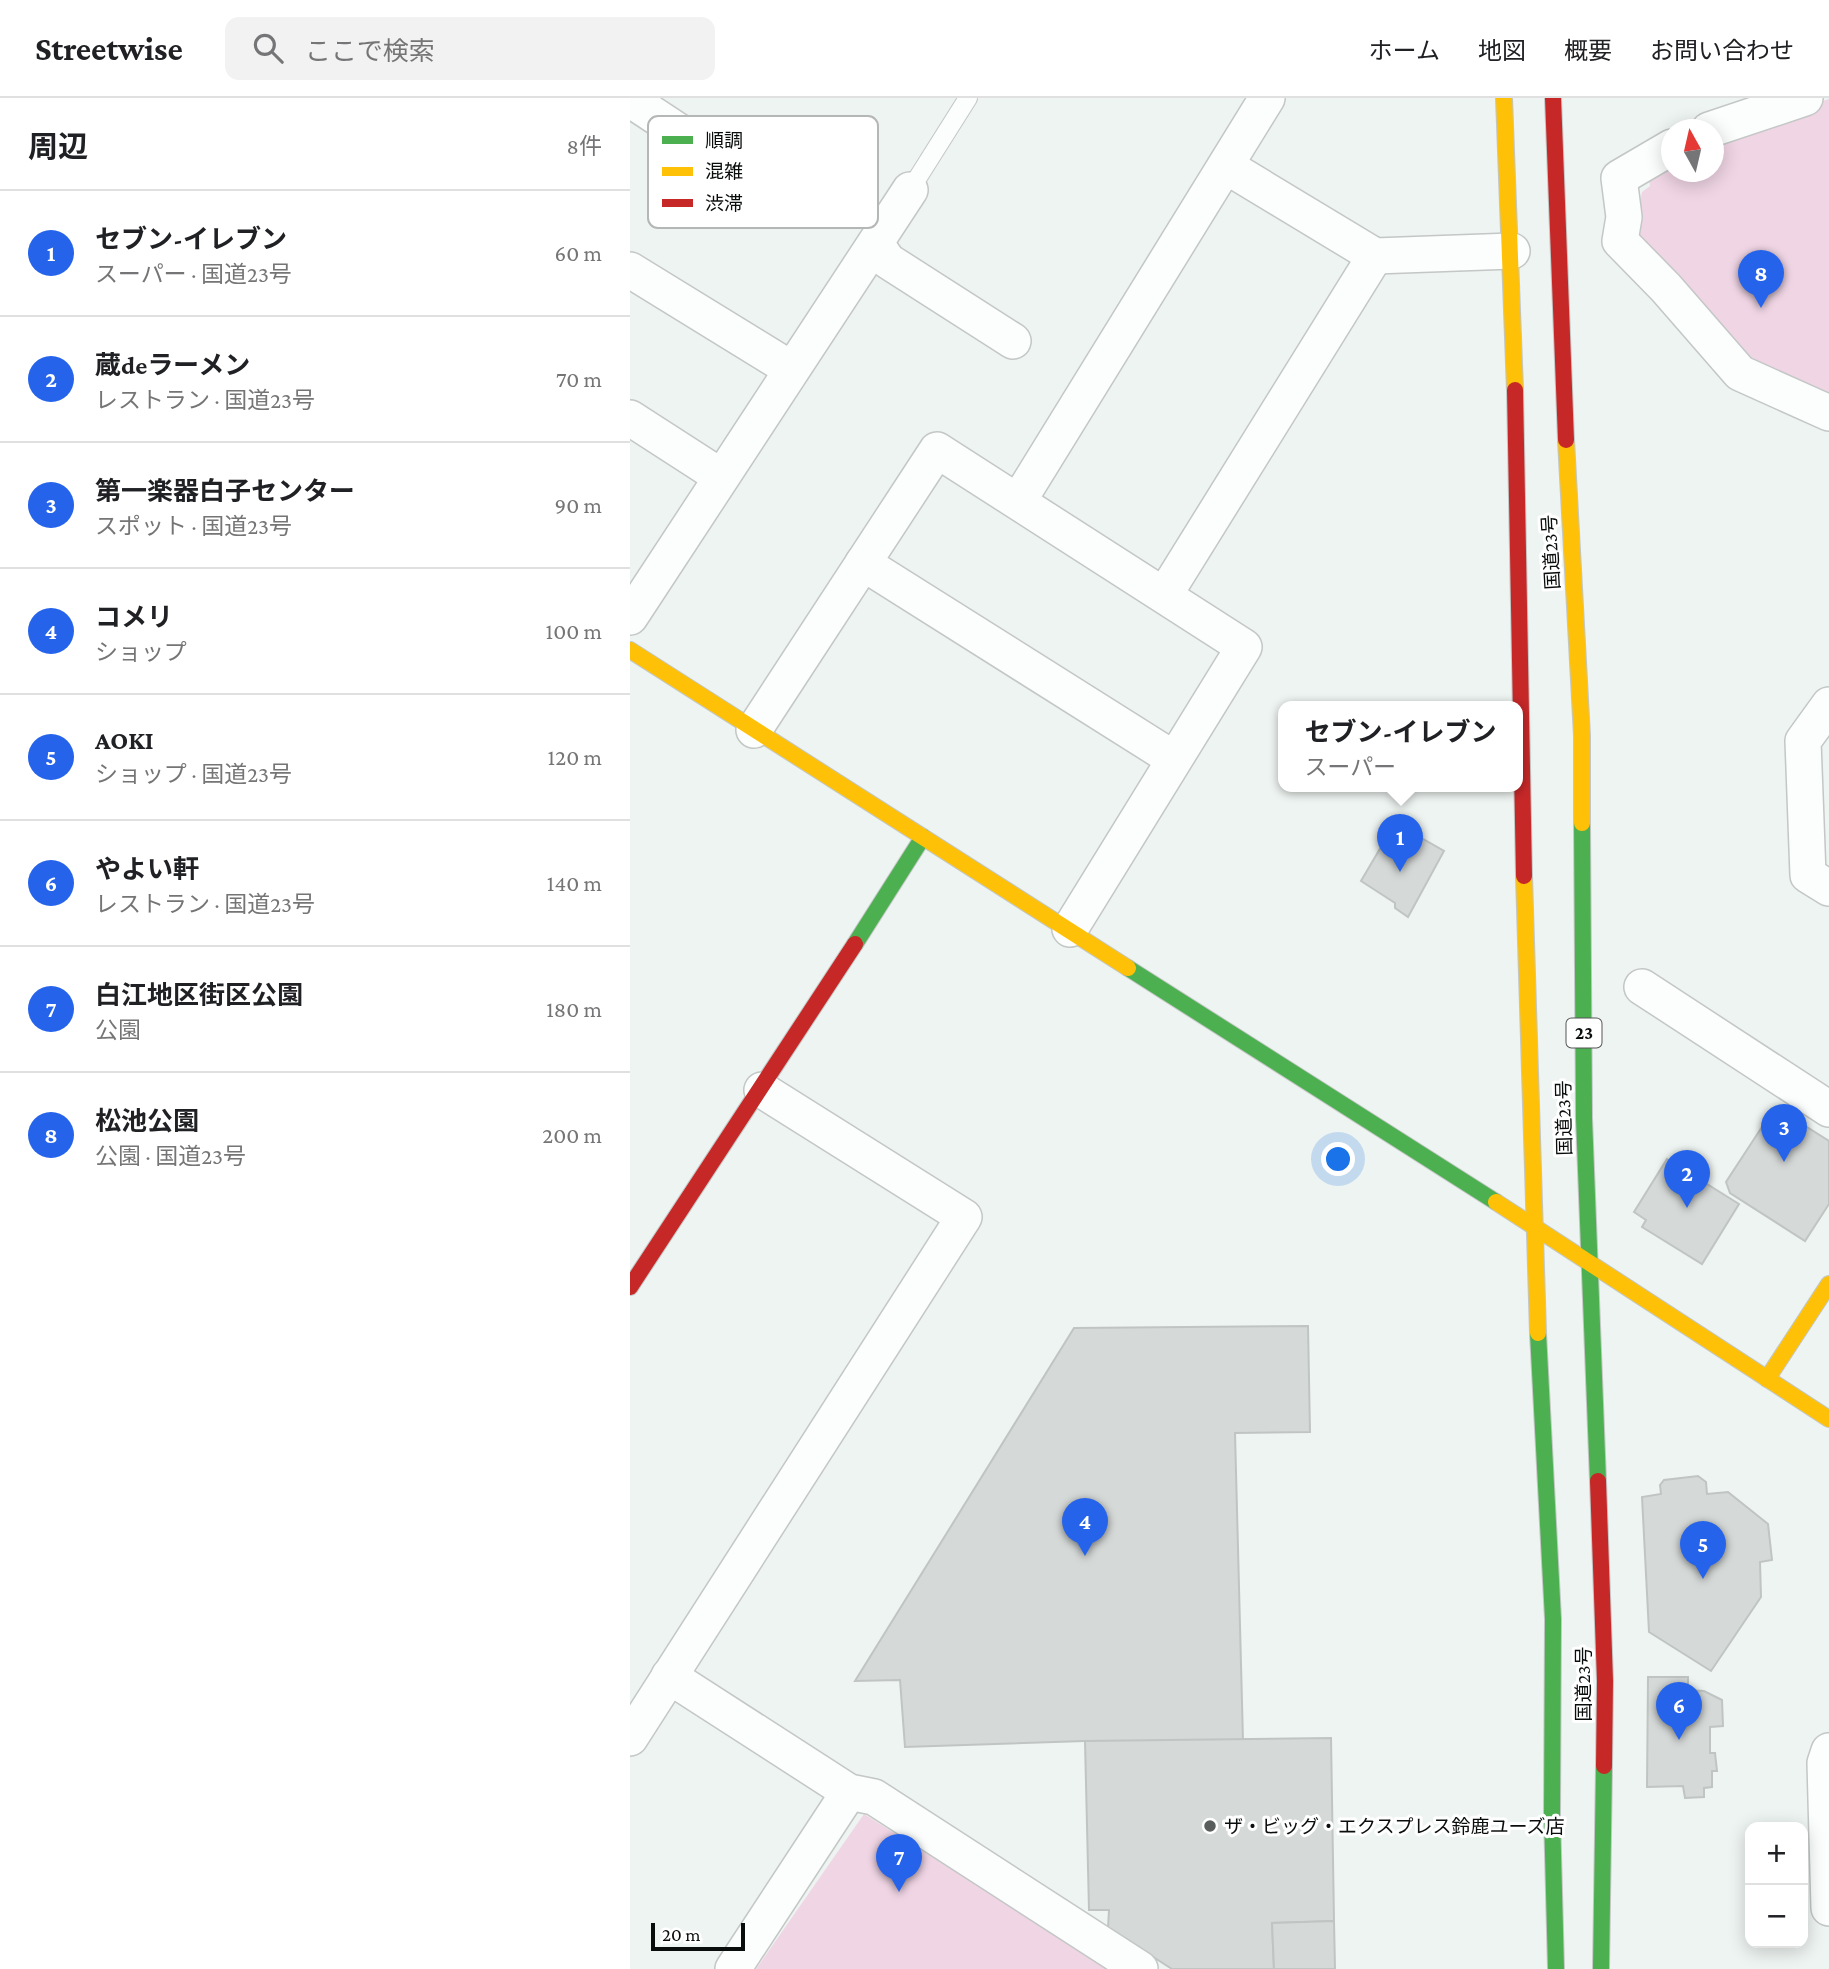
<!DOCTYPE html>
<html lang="ja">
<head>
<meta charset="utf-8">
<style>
	:root { --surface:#fff; --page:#f2f2f2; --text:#202124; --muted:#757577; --line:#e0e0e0; --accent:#2563eb }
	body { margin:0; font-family:"Crimson Pro","Noto Sans JP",serif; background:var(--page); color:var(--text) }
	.controls { position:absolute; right:21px; bottom:21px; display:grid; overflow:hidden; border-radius:14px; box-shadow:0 4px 18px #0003 }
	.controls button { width:63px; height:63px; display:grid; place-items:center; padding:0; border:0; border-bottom:2px solid var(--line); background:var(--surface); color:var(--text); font:35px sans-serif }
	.compass { position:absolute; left:1031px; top:21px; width:63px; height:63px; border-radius:50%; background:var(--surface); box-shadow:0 4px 18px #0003; rotate:352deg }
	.scale { position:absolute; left:21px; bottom:18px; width:94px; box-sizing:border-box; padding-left:7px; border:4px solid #090d0b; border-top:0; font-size:19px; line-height:24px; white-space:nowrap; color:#090d0b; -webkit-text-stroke:5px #fff; paint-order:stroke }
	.you { position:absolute; left:709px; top:1062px; width:24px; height:24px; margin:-18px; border:5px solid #fff; border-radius:50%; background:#1a73e8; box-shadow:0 0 0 10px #1a73e833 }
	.badge { display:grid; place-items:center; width:46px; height:46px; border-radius:50%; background:var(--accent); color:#fff; font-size:23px; font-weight:700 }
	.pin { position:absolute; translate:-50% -58px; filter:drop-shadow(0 2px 4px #0008) }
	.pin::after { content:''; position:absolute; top:37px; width:24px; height:21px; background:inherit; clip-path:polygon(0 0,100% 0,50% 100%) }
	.popup { position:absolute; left:648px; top:603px; width:245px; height:91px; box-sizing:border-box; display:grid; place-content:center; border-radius:14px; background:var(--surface); filter:drop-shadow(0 2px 5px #0005); font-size:23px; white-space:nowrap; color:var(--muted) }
	.popup b { font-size:26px; color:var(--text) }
	.popup::after { content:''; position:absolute; left:50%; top:100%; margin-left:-14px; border:14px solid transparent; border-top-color:var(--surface) }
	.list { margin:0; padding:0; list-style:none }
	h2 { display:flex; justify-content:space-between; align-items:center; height:91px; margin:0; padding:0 28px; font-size:30px }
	h2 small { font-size:23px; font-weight:400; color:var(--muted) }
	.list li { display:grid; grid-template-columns:46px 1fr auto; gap:21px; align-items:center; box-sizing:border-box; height:126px; padding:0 28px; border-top:2px solid var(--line) }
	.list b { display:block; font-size:26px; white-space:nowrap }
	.list p { margin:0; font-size:23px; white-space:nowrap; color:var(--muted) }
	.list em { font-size:23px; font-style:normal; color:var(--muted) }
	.icon { flex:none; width:38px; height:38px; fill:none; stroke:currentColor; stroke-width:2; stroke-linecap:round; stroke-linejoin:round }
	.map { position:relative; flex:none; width:1199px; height:1871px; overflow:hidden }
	header { display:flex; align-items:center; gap:42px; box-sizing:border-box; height:98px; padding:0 35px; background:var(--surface); border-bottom:2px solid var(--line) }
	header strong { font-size:33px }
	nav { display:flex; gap:38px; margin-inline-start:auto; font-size:24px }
	.search { width:490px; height:63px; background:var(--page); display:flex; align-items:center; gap:18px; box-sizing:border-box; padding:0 24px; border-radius:14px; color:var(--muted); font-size:26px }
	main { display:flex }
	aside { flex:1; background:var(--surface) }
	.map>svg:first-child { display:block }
	.green { fill:#f0d5e5 }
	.building { fill:#d5d9d7; stroke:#c0c5c3; stroke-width:2 }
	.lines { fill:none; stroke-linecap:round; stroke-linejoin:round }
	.lane-casing { stroke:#c3c7c5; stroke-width:20 }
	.street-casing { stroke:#c3c7c5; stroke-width:38 }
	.fast-casing { stroke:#c3c7c5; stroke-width:18 }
	.slow-casing { stroke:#c3c7c5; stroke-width:18 }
	.jam-casing { stroke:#c3c7c5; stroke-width:18 }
	.lane { stroke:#fcfdfd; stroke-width:18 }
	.street { stroke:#fcfdfd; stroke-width:35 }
	.fast { stroke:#4caf50; stroke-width:16 }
	.slow { stroke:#ffc107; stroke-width:16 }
	.jam { stroke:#c62828; stroke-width:16 }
	.poi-dot { fill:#595e5c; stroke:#fff; stroke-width:2.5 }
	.labels { text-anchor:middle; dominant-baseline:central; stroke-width:6; stroke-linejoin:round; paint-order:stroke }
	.shield { fill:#fff; stroke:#535654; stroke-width:2 }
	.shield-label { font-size:18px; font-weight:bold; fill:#090d0b }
	.street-label { font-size:19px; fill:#090d0b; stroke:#fff }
	.poi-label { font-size:19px; fill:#090d0b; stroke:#fff; text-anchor:start }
	.key { fill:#fff; stroke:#b5b6b6; stroke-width:2 }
	.key-label { font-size:19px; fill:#090d0b }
</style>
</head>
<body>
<header>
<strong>Streetwise</strong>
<div class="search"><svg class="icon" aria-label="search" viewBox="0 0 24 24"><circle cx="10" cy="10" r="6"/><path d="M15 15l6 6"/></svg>ここで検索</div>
<nav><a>ホーム</a><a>地図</a><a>概要</a><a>お問い合わせ</a></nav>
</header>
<main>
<aside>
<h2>周辺<small>8件</small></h2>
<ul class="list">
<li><span class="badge">1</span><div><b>セブン-イレブン</b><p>スーパー · 国道23号</p></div><em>60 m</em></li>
<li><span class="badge">2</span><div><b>蔵deラーメン</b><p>レストラン · 国道23号</p></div><em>70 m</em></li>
<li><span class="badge">3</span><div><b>第一楽器白子センター</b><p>スポット · 国道23号</p></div><em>90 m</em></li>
<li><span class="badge">4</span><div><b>コメリ</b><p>ショップ</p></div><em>100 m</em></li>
<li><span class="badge">5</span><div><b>AOKI</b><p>ショップ · 国道23号</p></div><em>120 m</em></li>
<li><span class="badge">6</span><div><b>やよい軒</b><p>レストラン · 国道23号</p></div><em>140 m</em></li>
<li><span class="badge">7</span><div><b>白江地区街区公園</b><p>公園</p></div><em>180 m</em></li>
<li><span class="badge">8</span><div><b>松池公園</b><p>公園 · 国道23号</p></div><em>200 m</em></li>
</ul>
</aside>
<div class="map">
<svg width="1199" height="1871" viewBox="0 0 1199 1871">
	<rect width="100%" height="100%" fill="#eef4f1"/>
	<g class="green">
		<polygon points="1199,1 1199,305 1119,269 1004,134 1012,94 1020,88 1019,80 1041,61 1042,74 1084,74 1084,38"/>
		<polygon points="234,1716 481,1871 126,1871"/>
	</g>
	<g class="building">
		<polygon points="765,725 814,753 778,819 765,810 765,805 731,783"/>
		<polygon points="1145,1009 1199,1043 1199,1106 1175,1143 1100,1095 1096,1084"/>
		<polygon points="1037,1061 1109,1106 1072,1166 1012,1129 1016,1122 1004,1114"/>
		<polygon points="678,1228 680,1334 605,1335 613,1643 455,1643 275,1649 270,1582 225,1583 444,1230"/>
		<polygon points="1068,1378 1076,1384 1077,1396 1098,1394 1138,1426 1142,1462 1130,1464 1131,1499 1081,1573 1019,1534 1012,1399 1031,1396 1030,1387 1034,1382"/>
		<polygon points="1018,1579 1058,1579 1058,1592 1074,1593 1092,1602 1093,1628 1080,1629 1080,1655 1085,1655 1087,1673 1082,1673 1082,1689 1074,1690 1074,1699 1055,1700 1053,1688 1017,1689"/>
		<polygon points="701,1640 704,1823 642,1825 644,1871 542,1871 478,1830 479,1812 459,1812 455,1643"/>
		<polygon points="704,1823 705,1871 644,1871 642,1825"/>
	</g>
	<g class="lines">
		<g class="lane-casing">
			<polyline id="lane" points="280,92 338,0"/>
		</g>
		<g class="street-casing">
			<g id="street">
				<polyline points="7,6 112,75"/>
				<polyline points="1079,32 1175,0"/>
				<polyline points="1042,49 989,80 994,119 990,143 1036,190 1110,275 1199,315"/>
				<polyline points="596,68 745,158 882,153"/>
				<polyline points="246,146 258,163 383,243"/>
				<polyline points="0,172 161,271"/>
				<polyline points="0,320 90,378"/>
				<polyline points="389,402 637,0"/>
				<polyline points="233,465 544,661"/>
				<polyline points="535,496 745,158"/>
				<polyline points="0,519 280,92"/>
				<polyline points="1199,607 1173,643 1178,777 1199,790"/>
				<polyline points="124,632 307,352 614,549 440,831"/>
				<polyline points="1012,889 1199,1011"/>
				<polyline points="39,1578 219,1694 244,1699 510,1871"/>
				<polyline points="0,1640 334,1119 132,992"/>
				<polyline points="1199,1653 1195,1665 1199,1810"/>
				<polyline points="103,1871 219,1694"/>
			</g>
		</g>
		<g class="fast-casing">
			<g id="fast">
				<polyline points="952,725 954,1020 968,1383"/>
				<polyline points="225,846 293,739"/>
				<polyline points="498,870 866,1104"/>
				<polyline points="908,1235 923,1521 922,1717 926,1871"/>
				<polyline points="971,1871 974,1668"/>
			</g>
		</g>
		<g class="slow-casing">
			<g id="slow">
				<polyline points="874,0 885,292"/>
				<polyline points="936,342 952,638 952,725"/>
				<polyline points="0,552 498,870"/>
				<polyline points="894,778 908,1235"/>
				<polyline points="866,1104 1199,1321"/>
				<polyline points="1137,1281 1199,1186"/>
			</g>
		</g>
		<g class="jam-casing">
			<g id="jam">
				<polyline points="923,0 936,342"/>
				<polyline points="885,292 894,778"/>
				<polyline points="0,1189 225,846"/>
				<polyline points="968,1383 975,1583 974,1668"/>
			</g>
		</g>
		<use href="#lane" class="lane"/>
		<use href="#street" class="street"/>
		<use href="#fast" class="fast"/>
		<use href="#slow" class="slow"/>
		<use href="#jam" class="jam"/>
	</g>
	<circle class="poi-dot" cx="580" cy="1728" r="7"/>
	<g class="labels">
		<rect class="shield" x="936.5" y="920.5" width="35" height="29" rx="5"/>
		<g class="shield-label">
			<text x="954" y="935">23</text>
		</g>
		<g class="street-label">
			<text transform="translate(921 454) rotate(-93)">国道23号</text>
			<text transform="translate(934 1020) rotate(-91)">国道23号</text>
			<text transform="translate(953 1586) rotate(-90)">国道23号</text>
		</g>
		<g class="poi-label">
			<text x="594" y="1728">ザ・ビッグ・エクスプレス鈴鹿ユーズ店</text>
		</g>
	</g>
	<rect x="18" y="18" width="230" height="112" rx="10" class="key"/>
	<rect x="32" y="38" width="31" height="8" fill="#4caf50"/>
	<rect x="32" y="69" width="31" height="9" fill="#ffc107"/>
	<rect x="32" y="101" width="31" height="8" fill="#c62828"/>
	<g class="key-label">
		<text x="75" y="49">順調</text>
		<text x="75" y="80">混雑</text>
		<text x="75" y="112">渋滞</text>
	</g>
</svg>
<div class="controls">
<button>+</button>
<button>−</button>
</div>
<svg class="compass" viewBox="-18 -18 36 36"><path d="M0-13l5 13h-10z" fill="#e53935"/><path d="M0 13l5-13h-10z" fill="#757577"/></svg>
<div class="scale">20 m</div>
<div class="you"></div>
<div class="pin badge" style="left:770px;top:774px">1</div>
<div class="popup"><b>セブン-イレブン</b>スーパー</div>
<div class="pin badge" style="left:1057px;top:1110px">2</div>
<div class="pin badge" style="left:1154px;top:1064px">3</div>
<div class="pin badge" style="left:455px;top:1458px">4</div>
<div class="pin badge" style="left:1073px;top:1481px">5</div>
<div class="pin badge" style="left:1049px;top:1642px">6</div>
<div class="pin badge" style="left:269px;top:1794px">7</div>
<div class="pin badge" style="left:1131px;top:210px">8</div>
</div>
</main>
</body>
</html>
